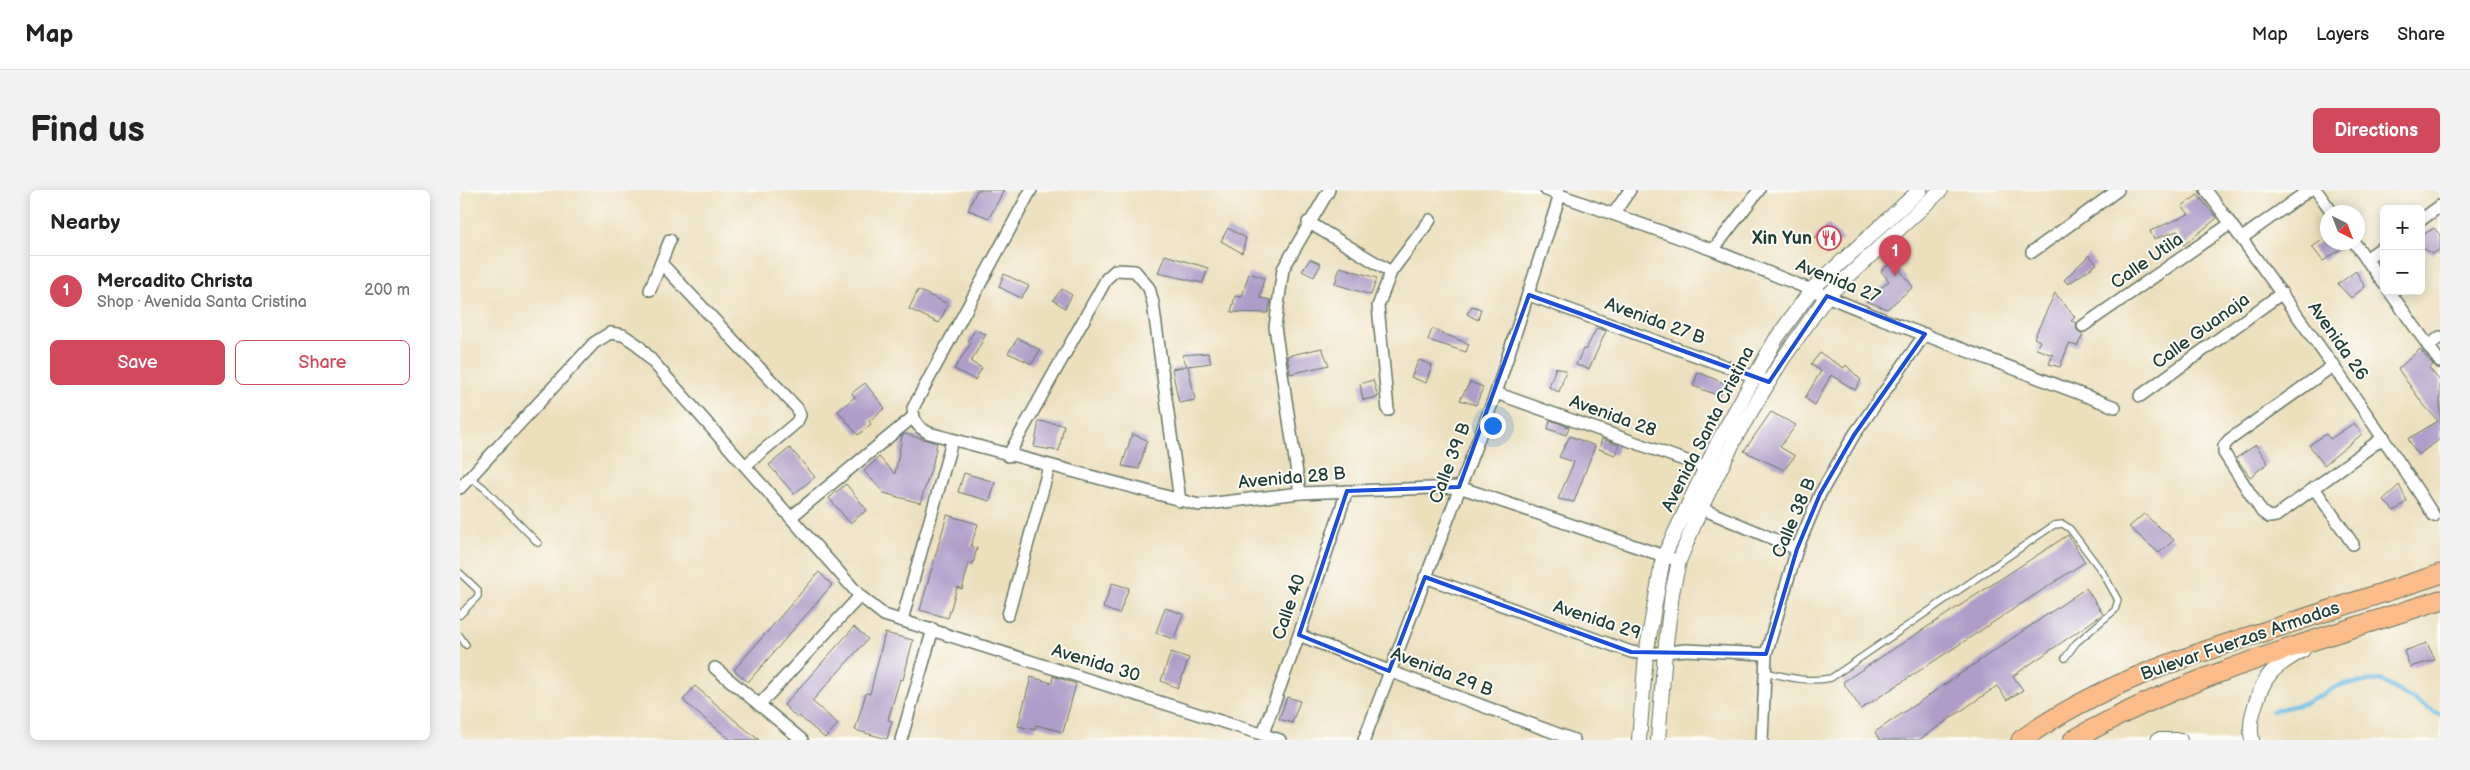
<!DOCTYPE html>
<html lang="en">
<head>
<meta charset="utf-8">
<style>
	:root { --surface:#fff; --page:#f2f2f2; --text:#222; --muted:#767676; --line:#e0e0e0; --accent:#d1495b }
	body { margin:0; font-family:"Balsamiq Sans",sans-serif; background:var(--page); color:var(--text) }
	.controls { position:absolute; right:15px; top:15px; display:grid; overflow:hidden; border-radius:8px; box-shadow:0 2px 12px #0003 }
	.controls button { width:45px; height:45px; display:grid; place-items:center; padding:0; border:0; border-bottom:1px solid var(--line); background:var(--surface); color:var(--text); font:25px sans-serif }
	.compass { position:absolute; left:1860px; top:15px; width:45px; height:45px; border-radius:50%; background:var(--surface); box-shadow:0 2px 12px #0003; rotate:138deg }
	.you { position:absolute; left:1032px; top:235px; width:18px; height:18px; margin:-12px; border:4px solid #fff; border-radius:50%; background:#1a73e8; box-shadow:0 0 0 8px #1a73e833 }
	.badge { display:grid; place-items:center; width:32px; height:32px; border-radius:50%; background:var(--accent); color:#fff; font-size:16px; font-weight:700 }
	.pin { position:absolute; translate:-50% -41px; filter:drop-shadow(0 1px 2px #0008) }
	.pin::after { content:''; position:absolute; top:26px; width:18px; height:15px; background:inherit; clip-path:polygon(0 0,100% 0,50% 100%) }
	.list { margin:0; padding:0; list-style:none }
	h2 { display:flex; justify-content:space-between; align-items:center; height:65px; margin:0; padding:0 20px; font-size:21px }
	h2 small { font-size:16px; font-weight:400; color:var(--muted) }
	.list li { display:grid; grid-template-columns:32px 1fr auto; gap:15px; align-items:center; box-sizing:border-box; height:70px; padding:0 20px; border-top:1px solid var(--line) }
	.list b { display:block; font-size:19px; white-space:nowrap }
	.list p { margin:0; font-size:16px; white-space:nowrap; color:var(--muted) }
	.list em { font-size:16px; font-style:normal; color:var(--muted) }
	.actions { display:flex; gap:10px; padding:15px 20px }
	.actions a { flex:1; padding:11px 0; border:1px solid var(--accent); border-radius:8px; text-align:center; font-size:18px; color:var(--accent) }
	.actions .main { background:var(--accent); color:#fff }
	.map { position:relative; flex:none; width:1980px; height:550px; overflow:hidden; border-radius:8px }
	header { display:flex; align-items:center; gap:30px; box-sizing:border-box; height:70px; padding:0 25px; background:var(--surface); border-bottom:1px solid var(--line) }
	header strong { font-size:24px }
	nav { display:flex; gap:28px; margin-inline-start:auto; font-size:18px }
	.intro { display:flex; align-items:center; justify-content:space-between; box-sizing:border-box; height:120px; padding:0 30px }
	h1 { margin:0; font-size:35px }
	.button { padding:12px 22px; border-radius:8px; background:var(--accent); color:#fff; font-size:18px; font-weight:700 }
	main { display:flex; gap:30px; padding:0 30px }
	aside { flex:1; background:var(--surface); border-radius:8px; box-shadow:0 2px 12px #0003 }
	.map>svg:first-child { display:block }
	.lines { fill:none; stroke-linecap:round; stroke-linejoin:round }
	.stream { stroke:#67bae3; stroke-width:4.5 }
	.building { fill:#ae9dc9 }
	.service-casing { stroke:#667664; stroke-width:8 }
	.minor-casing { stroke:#667664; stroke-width:14 }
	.tertiary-casing { stroke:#667664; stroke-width:16 }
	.trunk-casing { stroke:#667664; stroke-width:21 }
	.service { stroke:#fff; stroke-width:5.5 }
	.minor { stroke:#fff; stroke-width:11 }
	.tertiary { stroke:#fff; stroke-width:14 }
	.trunk { stroke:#fabc8b; stroke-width:19 }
	.marked { fill:none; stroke:#1d4ed8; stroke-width:4; stroke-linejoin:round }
	.labels { text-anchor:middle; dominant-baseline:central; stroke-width:4; stroke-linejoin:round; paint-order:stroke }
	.poi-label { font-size:18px; font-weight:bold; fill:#1f3d34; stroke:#fdfcf7; text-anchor:end }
	.street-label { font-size:18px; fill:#1f3d34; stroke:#fdfcf7 }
</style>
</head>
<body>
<header>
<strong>Map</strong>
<nav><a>Map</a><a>Layers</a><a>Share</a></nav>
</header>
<div class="intro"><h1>Find us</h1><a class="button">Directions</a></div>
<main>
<aside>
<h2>Nearby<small></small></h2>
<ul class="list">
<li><span class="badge">1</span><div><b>Mercadito Christa</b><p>Shop · Avenida Santa Cristina</p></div><em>200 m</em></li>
</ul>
<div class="actions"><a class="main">Save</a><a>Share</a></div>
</aside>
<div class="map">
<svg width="1980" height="550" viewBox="0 0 1980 550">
	<rect width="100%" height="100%" fill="#fdfcf7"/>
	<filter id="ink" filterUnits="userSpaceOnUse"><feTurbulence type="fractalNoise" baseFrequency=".02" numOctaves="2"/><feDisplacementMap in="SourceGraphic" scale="10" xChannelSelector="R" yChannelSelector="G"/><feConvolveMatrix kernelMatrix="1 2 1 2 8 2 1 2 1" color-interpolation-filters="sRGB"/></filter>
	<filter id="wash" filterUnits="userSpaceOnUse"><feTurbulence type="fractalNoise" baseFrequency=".0096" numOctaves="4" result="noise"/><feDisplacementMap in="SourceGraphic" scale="20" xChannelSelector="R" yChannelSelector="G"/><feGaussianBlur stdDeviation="1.12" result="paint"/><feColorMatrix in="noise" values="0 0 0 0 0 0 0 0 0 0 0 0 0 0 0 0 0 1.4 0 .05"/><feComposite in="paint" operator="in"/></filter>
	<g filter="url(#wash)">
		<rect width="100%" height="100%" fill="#ebdfbc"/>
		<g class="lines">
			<polyline class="stream" points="1812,521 1846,513 1880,495 1920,490 1980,525"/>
		</g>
		<g id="blocks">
			<g class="building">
				<polygon points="517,0 544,0 529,28 508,20"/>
				<polygon points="1738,5 1757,28 1724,55 1717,41 1694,49 1690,41 1729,24 1722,16"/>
				<polygon points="1368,34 1383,49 1370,62 1355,47"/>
				<polygon points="768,38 786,48 782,63 761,51"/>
				<polygon points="1974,38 1980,45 1980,59 1973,64 1961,57 1961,46"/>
				<polygon points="1868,46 1868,52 1887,52 1887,55 1863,71 1852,57"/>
				<polygon points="705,65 748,78 743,93 698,83"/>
				<polygon points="1629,65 1637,74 1608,94 1604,90"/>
				<polygon points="850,69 861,74 854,87 842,81"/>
				<polygon points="1433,71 1453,97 1427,119 1406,111 1429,91 1421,81"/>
				<polygon points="880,77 917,88 911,105 875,94"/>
				<polygon points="1896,81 1905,97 1891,108 1878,94"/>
				<polygon points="789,83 804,88 800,108 811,110 808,123 771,122 775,106 782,107"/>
				<polygon points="544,84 569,96 561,108 539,97"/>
				<polygon points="602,99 612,105 605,118 593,110"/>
				<polygon points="458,100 488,114 479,133 449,119"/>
				<polygon points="1595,103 1615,127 1611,131 1616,133 1617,140 1623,145 1617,156 1609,154 1600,177 1589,174 1593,165 1576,159 1580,151 1574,148"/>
				<polygon points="1012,116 1021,119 1018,130 1007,124"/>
				<polygon points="1137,138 1146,141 1129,179 1116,175 1123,159 1126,159"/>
				<polygon points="972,139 1009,154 1006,162 968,150"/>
				<polygon points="515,140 526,144 511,172 522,178 515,190 494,179 511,153 508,151"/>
				<polygon points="558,148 580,160 572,174 548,163"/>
				<polygon points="862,158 869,175 830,184 827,166"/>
				<polygon points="1960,159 1973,175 1969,178 1980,191 1980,249 1958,265 1948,249 1978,231 1963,214 1938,179"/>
				<polygon points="748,163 751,173 728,176 735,210 719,213 712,179 727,176 722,165"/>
				<polygon points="1360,163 1384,178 1386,175 1401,190 1395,200 1371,185 1355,215 1345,208 1361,181 1351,174"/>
				<polygon points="959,170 972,175 966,193 951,187"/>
				<polygon points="1096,177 1106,181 1099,202 1089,197"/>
				<polygon points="1238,182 1266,194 1260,206 1233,196"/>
				<polygon points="913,190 918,207 903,210 900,194"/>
				<polygon points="1010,192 1023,197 1016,215 1000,210"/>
				<polygon points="405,193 425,218 409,231 411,234 398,245 378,221 395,207 392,203"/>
				<polygon points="1311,222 1336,235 1320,257 1335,266 1324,280 1284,261"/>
				<polygon points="1090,230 1109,237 1106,245 1088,239"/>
				<polygon points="579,231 604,235 599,261 574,257"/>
				<polygon points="1894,233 1902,244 1864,275 1849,255 1866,244 1870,249"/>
				<polygon points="445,244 477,253 473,273 460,313 424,303 404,281 419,267 435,284 442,246"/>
				<polygon points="672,244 687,250 679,279 662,276"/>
				<polygon points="1110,246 1135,256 1114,312 1098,309 1114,272 1099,267"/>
				<polygon points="1142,249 1159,255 1155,265 1139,259"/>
				<polygon points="1796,255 1808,273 1790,287 1776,268"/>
				<polygon points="330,258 355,287 334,304 309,275"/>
				<polygon points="504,283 535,292 530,311 498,302"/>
				<polygon points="386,294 407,320 390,333 369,308"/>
				<polygon points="1939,295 1947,311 1934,321 1923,310"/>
				<polygon points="1684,324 1714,350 1699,363 1669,337"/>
				<polygon points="487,325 518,334 511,356 517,358 513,374 509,373 502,399 497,397 488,428 460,420"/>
				<polygon points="1608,345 1625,372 1401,519 1383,492"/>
				<polygon points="359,382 372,395 288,492 274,480"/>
				<polygon points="652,393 669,398 659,424 643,418"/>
				<polygon points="1626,398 1643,424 1553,486 1563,500 1547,510 1537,496 1459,550 1420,550 1415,542"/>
				<polygon points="705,418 723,424 714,449 696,443"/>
				<polygon points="394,437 408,449 352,511 378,534 365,548 339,526 337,528 324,515"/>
				<polygon points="425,443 453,450 443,490 440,489 428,530 432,531 427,549 395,540 406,503 410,504"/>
				<polygon points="1967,453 1975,470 1950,477 1944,461"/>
				<polygon points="711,462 729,468 718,498 701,491"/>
				<polygon points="593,486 616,494 603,542 576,535 575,540 558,536 571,487 592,493"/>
				<polygon points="235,496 278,533 299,550 271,550 235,521 223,510"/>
				<polygon points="827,507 840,511 832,533 819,529"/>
			</g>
		</g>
	</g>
	<g filter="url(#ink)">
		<use href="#blocks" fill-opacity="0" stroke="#667664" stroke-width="1"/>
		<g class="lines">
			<g class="service-casing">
				<g id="service">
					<polyline points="10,287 24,298 78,353"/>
					<polyline points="0,383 18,400 18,406 0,425"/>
					<polyline points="0,446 6,455"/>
					<path d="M1305,482C1327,487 1348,493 1371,488L1594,335L1603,334L1610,339L1643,383L1658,410L1655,420L1616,453L1605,468"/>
				</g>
			</g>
			<g class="minor-casing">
				<g id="minor">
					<path d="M571,0L453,218C453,231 457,237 469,243L739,315L840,303L999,297L1219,371"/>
					<polyline points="1086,0 1253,60 1420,128 1655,217"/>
					<path d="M1746,0C1824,107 1903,214 1974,326"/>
					<polyline points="1856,0 1872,22"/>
					<polyline points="1154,23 1170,0"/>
					<polyline points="1961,30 1980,16"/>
					<polyline points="848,32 931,82"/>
					<polyline points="1782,48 1849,0"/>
					<polyline points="1894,52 1924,94"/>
					<polyline points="1253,60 1299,0"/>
					<polyline points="1572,62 1658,0"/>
					<polyline points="1906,69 1924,56"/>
					<polyline points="201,73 337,218 340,225 337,232 286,275"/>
					<polyline points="190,100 210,50"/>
					<polyline points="1929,101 1980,172"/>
					<polyline points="1069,105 1309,192"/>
					<polyline points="1623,136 1770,34"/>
					<polyline points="1968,156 1980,147"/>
					<polyline points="1874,175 1769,250 1764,256 1764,263 1802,322 1809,327 1816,326 1924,247"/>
					<polyline points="1036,203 1252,280"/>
					<polyline points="1680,206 1822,103"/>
					<polyline points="928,220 918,116 931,82 970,30"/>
					<polyline points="548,266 647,88 656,80 675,81 689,98 693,113 720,311"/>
					<polyline points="0,298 134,153 150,143 163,145 178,155 400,406 424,425 820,550"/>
					<polyline points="1854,298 1893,354"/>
					<polyline points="840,303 815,137 823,79 869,0"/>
					<polyline points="1233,315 1337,359"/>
					<polyline points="331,327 453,227"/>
					<polyline points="965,387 1171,462 1186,464 1226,460 1306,464"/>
					<polyline points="548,425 589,277"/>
					<polyline points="442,430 492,251"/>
					<polyline points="839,445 929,481 1114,550"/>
					<polyline points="255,478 342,550"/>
					<polyline points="299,515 400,406"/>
					<polyline points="803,543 839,445 887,301"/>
					<polyline points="441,550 473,439"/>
					<polyline points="904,550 1036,203 1100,5"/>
					<polyline points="1302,550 1306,464 1337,359 1360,304 1394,245 1465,144"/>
				</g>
			</g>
			<g class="tertiary-casing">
				<g id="tertiary">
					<polyline points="1179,550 1186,464 1203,368 1259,250 1316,149 1352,99 1460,0"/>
					<polyline points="1198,550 1205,462 1212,403 1219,371 1241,318 1277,245 1322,170 1367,106 1481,0"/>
					<polyline points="1698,550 1720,550"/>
					<path d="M1792,550C1790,540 1791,528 1794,519C1804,484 1812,478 1843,460"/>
				</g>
			</g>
			<g class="trunk-casing">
				<g id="trunk">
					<path d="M1561,550C1637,496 1718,469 1806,441C1864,422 1922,403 1980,384"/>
					<path d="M1613,550C1728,484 1855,451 1980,410"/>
				</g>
			</g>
			<use href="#service" class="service"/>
			<use href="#minor" class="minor"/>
			<use href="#tertiary" class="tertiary"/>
			<use href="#trunk" class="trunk"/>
		</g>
	</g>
	<path class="marked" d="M1069,105L1309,192L1367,106L1465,144L1394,245L1360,304L1337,359L1306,464L1171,462L965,387L929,481L839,445L887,301L999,297Z"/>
	<defs>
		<g id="restaurant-ring" transform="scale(1.25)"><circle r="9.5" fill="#fdfcf7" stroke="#d1495b" stroke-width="1.5"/><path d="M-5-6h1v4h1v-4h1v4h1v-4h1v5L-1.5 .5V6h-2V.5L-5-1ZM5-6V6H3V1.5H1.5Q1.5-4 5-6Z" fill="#d1495b"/></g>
	</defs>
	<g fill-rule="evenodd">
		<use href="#restaurant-ring" x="1369" y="48"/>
	</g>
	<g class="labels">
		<g class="poi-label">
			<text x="1352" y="48">Xin Yun</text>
		</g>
		<g class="street-label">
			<text transform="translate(1687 71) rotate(-35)">Calle Utila</text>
			<text transform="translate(1378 91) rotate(22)">Avenida 27</text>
			<text transform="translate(1195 131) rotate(20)">Avenida 27 B</text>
			<text transform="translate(1741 141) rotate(-36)">Calle Guanaja</text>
			<text transform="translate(1878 151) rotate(55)">Avenida 26</text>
			<text transform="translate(1153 226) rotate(20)">Avenida 28</text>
			<text transform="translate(1248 239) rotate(-63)">Avenida Santa Cristina</text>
			<text transform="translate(990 273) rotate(-69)">Calle 39 B</text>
			<text transform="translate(832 288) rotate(-5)">Avenida 28 B</text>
			<text transform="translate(1334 328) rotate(-67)">Calle 38 B</text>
			<text transform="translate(829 417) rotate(-71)">Calle 40</text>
			<text transform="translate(1137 430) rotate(18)">Avenida 29</text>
			<text transform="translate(1780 451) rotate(-19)">Bulevar Fuerzas Armadas</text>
			<text transform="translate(636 473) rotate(17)">Avenida 30</text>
			<text transform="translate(982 482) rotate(21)">Avenida 29 B</text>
		</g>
	</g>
</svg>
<div class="controls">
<button>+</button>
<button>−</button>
</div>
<svg class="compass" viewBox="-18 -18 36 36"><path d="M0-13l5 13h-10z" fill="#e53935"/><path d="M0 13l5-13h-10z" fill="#767676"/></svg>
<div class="you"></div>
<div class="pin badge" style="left:1435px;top:86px">1</div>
</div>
</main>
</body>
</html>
